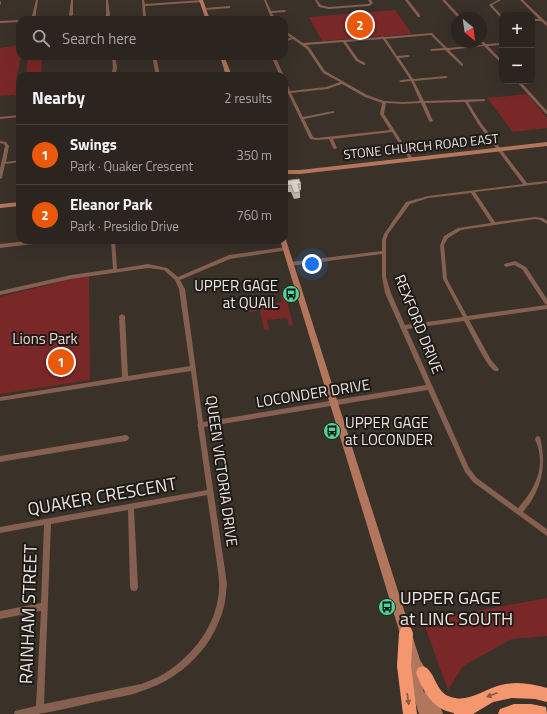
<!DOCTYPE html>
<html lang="en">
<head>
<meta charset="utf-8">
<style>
	:root { --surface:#2c251f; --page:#342d28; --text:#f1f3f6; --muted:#a6a5a4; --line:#48423d; --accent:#ea580c }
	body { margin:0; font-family:"Titillium Web",sans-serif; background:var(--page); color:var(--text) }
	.controls { position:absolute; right:12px; top:12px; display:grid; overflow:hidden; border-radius:8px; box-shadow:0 4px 16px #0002 }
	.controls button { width:36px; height:36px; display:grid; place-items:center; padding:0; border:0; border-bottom:1px solid var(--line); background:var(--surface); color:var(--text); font:20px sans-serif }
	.compass { position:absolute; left:451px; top:12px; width:36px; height:36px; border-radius:50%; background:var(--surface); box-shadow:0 4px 16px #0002; rotate:151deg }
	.you { position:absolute; left:312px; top:264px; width:14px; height:14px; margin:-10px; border:3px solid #fff; border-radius:50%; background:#1a73e8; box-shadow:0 0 0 6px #1a73e833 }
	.badge { display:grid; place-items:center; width:26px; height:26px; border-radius:50%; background:var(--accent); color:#fff; font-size:13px; font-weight:700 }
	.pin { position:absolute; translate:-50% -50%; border:2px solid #fff; box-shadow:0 1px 4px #0006 }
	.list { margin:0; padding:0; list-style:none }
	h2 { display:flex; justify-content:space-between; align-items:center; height:52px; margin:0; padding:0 16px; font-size:17px }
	h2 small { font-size:13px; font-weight:400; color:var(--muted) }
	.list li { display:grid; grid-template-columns:26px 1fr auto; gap:12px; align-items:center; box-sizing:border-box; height:60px; padding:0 16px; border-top:1px solid var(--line) }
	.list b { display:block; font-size:15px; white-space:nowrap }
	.list p { margin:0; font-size:13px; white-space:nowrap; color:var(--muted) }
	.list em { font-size:13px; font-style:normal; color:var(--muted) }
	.icon { flex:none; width:22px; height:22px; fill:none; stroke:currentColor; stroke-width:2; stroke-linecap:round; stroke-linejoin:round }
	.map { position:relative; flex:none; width:547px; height:714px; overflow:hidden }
	.search { position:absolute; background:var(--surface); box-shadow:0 4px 16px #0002; left:16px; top:16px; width:272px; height:44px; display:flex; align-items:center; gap:10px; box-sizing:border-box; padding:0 14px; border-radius:12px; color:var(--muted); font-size:15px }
	.panel { position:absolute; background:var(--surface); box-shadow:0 4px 16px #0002; left:16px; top:72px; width:272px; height:172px; border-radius:12px }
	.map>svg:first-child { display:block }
	.green { fill:#7a2827 }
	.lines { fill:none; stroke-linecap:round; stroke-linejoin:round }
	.street { fill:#855f4f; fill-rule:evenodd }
	.secondary { fill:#b2765c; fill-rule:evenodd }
	.highway { fill:#f4976f; fill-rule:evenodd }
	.wall { fill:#beb8ad }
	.building { fill:#ddd6c9; stroke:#9b968d }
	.oneway { fill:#895842 }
	.labels { text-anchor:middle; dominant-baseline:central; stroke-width:4; stroke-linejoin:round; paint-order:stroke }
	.far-street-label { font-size:13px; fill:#ece6e1; stroke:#1e1a16 }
	.poi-label { font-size:15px; fill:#ece6e1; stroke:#1e1a16; text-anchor:end }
	.street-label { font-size:15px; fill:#ece6e1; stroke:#1e1a16 }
	.park-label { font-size:15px; fill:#eed3d0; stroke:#1e1a16 }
	.near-street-label { font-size:18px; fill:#ece6e1; stroke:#1e1a16 }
	.near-poi-label { font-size:18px; fill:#ece6e1; stroke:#1e1a16; text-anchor:start }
</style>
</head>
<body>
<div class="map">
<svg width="547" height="714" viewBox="0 0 547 714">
	<rect width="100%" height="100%" fill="#3a3129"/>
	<g class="green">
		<polygon points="395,10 412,34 322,41 309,17"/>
		<polygon points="20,45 21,56 16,81 20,79 20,103 18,103 18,98 14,95 0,96 0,48"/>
		<polygon points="28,56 42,56 41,76 26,76"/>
		<polygon points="527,94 547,118 547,128 513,132 487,98"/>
		<polygon points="89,277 90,380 0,394 0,297 76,278"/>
		<polygon points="285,294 293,325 289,326 287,318 267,320 269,330 264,330 260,310 248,312 247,307 282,302 280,295"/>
		<polygon points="547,598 547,636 512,639 463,666 448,690 423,621"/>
	</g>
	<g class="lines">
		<g class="street">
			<polygon points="36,0 38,0 35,20 31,20"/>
			<polygon points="71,0 73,0 73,15 71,16 69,15"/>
			<polygon points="106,0 108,0 110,15 107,20 103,20 106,15"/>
			<polygon points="142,0 144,0 145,4 202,0 203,1 202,2 145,6 146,18 175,17 183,20 175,19 142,20 143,16"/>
			<polygon points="264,0 266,0 271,11 285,10 286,11 285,12 272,13 276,20 272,20"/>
			<polygon points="315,0 317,0 321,5 329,7 368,4 370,3 368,0 371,0 373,3 369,6 329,9 319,7"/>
			<polygon points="405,0 408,0 420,15 420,17 418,17"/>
			<polygon points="442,0 445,0 462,18 458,18"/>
			<polygon points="498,0 501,0 492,5 502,16 502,19 489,5"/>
			<polygon points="520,0 523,0 547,23 547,26 541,21 532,21 532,19 539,19"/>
			<polygon points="0,1 1,2 1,4 0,5"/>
			<polygon points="229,6 230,6 230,8 205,10 204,9 205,8"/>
			<polygon points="20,20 20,22 0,23 0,21"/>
			<path d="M284,30L303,43L381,37L383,36L384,37L432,33L447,48L483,45L480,42H481V40L486,44L502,43V45L488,46L502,61V64L484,46L449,50L463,64V66H462L445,50L431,51L430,50L432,49L444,48L431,35L386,39L397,56L408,55L410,56L408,57L399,58L413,79L446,76L448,77L446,78L414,81L424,101L485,99V101H484L468,102L481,123L527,183L547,181V183L475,192L495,222L535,217L543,218L547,221V224L540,220L535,219L461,230L448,238L444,245L447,279L467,316L547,305V309L469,320L491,360L499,369L498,371C497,371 496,371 495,371C487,368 469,329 464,321L407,329L469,468L477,478L518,508C536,488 547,466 535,439L536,437L538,436L540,437C547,465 542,490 523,512L547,529V536L473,482L465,472L428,390L204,427L227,584C226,590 226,596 225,602C216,645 183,678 142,691C127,697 110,698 95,702C76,706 57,711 38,714C30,714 22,714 14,714L15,711L36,706L41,611L0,619V611L41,603L44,525L0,533V527L207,490L198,427L197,425L198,424L191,371L0,401V397L122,377L119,316L122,314L125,316L128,376L190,366L179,289L175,280L164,270L148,268L71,279L0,295V291L71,275L113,269L111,240H115L117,269L148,264L167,268L178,277L229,255L286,247L288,249V250L230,259L180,280L185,289L203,422L426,385L385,293L382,277V254L290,266L288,264L290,262L382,251V240L384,234L406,202L428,196L523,184L478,124L465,102L425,103L433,121L431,122L429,121L421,103L403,104L386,103L384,114L413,159L411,160L409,159L392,132L333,139L337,148L335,149L333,148L329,139L317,140L310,139L284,85V80L286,81L290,91L326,87L340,82L323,73L307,49L293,39L284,42V40L291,38L284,32ZM383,39L410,79L401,80L399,81L401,82L411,81L420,101L403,102L384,101L367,95L325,71L309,47L306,45L343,42L356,61L364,65L366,64L365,63L358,59L346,42ZM342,84L365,97L382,103L380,114L390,130L317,138L313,137L304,119L333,113L335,112L333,111L303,117L291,93L327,89ZM471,193L491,223L458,228L444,236L440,245L443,279L463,317L405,325L391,293L386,277V240L388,234L410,204L428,198ZM207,495C210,516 213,536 216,557C217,565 219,575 219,584C220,618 198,650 171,669C162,676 152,680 141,684L44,704L51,524L128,510L130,587L131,590L134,591L137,590L138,587L134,509Z"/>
			<polygon points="112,56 116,56 116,58 135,56 147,56 145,57 116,60 117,68 115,76 111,76 113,68"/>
			<polygon points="152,56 156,56 160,76 156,76"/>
			<polygon points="271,56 275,56 284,76 280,76"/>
			<polygon points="516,81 520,81 547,111 547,114 546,114"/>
			<polygon points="20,115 20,117 0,119 0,117"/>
			<polygon points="0,141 6,142 9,146 6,162 20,160 20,162 5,164 2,178 0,179 0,169 5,146 4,144 0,143"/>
			<polygon points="37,240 52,240 50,242 0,248 0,244"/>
			<polygon points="515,261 526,267 547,299 547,305 545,304 522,269 514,265 506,267 504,265 504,264"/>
			<polygon points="126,435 128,436 129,438 128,440 126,441 0,462 0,456"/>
		</g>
		<g class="secondary">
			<polygon points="199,0 203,0 210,20 206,20"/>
			<polygon points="220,56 224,56 232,76 226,76"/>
			<polygon points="547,142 547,146 300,174 284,174 284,170 300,170"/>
			<polygon points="20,202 20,206 0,208 0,204"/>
			<polygon points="284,238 286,240 420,660 430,676 428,680 424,682 421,680 424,693 426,689 430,687 434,689 443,714 431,714 428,705 431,714 419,714 407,674 409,663 280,240 284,240"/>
		</g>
		<g class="highway">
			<polygon points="406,626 411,628 413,633 411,666 417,714 403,714 397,666 399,633 401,628"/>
			<path d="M423,666C436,671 435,693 451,697C469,703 484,689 501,685C517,681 532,684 547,688V702L535,699L512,698L493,702L473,714H454V713C432,709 424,692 416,673L418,668Z"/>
			<polygon points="514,704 531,704 546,707 547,714 498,714 500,709"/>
		</g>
	</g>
	<polygon class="wall" points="284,181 301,184 301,190 300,190 300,198 294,199 291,192 284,192"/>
	<polygon class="building" points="299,179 301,184 298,184 300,192 294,193 291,185 284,186 284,181"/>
	<defs><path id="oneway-solid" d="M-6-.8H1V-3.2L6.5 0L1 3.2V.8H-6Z"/></defs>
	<g class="oneway">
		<use href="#oneway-solid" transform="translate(492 695) rotate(159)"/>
		<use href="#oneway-solid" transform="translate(408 699) rotate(82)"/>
	</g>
	<defs>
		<g id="bus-disc" transform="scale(0.9)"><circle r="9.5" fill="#4ed399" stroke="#1e1a16"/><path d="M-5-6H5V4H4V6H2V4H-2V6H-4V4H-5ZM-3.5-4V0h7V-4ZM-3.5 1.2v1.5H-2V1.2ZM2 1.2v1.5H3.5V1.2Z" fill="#111"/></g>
	</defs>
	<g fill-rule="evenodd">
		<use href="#bus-disc" x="291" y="294"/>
		<use href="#bus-disc" x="332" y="431"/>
		<use href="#bus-disc" x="387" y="607"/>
	</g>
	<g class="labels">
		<g class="far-street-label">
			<text transform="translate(421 146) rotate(-6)">STONE CHURCH ROAD EAST</text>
		</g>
		<g class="poi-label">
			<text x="278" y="285">UPPER GAGE<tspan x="278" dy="17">at QUAIL</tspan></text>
			<text x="345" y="422" text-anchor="start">UPPER GAGE<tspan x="345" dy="17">at LOCONDER</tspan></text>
		</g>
		<g class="street-label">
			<text transform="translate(419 324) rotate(68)">REXFORD DRIVE</text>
			<text transform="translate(313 393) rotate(-9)">LOCONDER DRIVE</text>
			<text transform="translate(222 471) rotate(82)">QUEEN VICTORIA DRIVE</text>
		</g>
		<g class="park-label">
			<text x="45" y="338">Lions Park</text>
		</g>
		<g class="near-street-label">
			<text transform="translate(102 496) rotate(-10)">QUAKER CRESCENT</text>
			<text transform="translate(28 614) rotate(-88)">RAINHAM STREET</text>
		</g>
		<g class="near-poi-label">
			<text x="400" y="597">UPPER GAGE<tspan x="400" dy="21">at LINC SOUTH</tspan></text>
		</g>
	</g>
</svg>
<div class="controls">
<button>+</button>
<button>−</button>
</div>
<svg class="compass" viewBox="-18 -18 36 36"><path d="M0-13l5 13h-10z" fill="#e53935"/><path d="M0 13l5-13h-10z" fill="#a6a5a4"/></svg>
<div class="you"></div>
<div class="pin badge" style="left:61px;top:362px">1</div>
<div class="pin badge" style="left:360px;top:25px">2</div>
<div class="search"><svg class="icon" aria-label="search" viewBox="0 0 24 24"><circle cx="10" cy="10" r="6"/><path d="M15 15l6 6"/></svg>Search here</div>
<section class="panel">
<h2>Nearby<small>2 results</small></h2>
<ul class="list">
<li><span class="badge">1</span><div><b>Swings</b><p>Park · Quaker Crescent</p></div><em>350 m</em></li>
<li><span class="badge">2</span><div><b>Eleanor Park</b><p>Park · Presidio Drive</p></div><em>760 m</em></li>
</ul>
</section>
</div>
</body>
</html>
